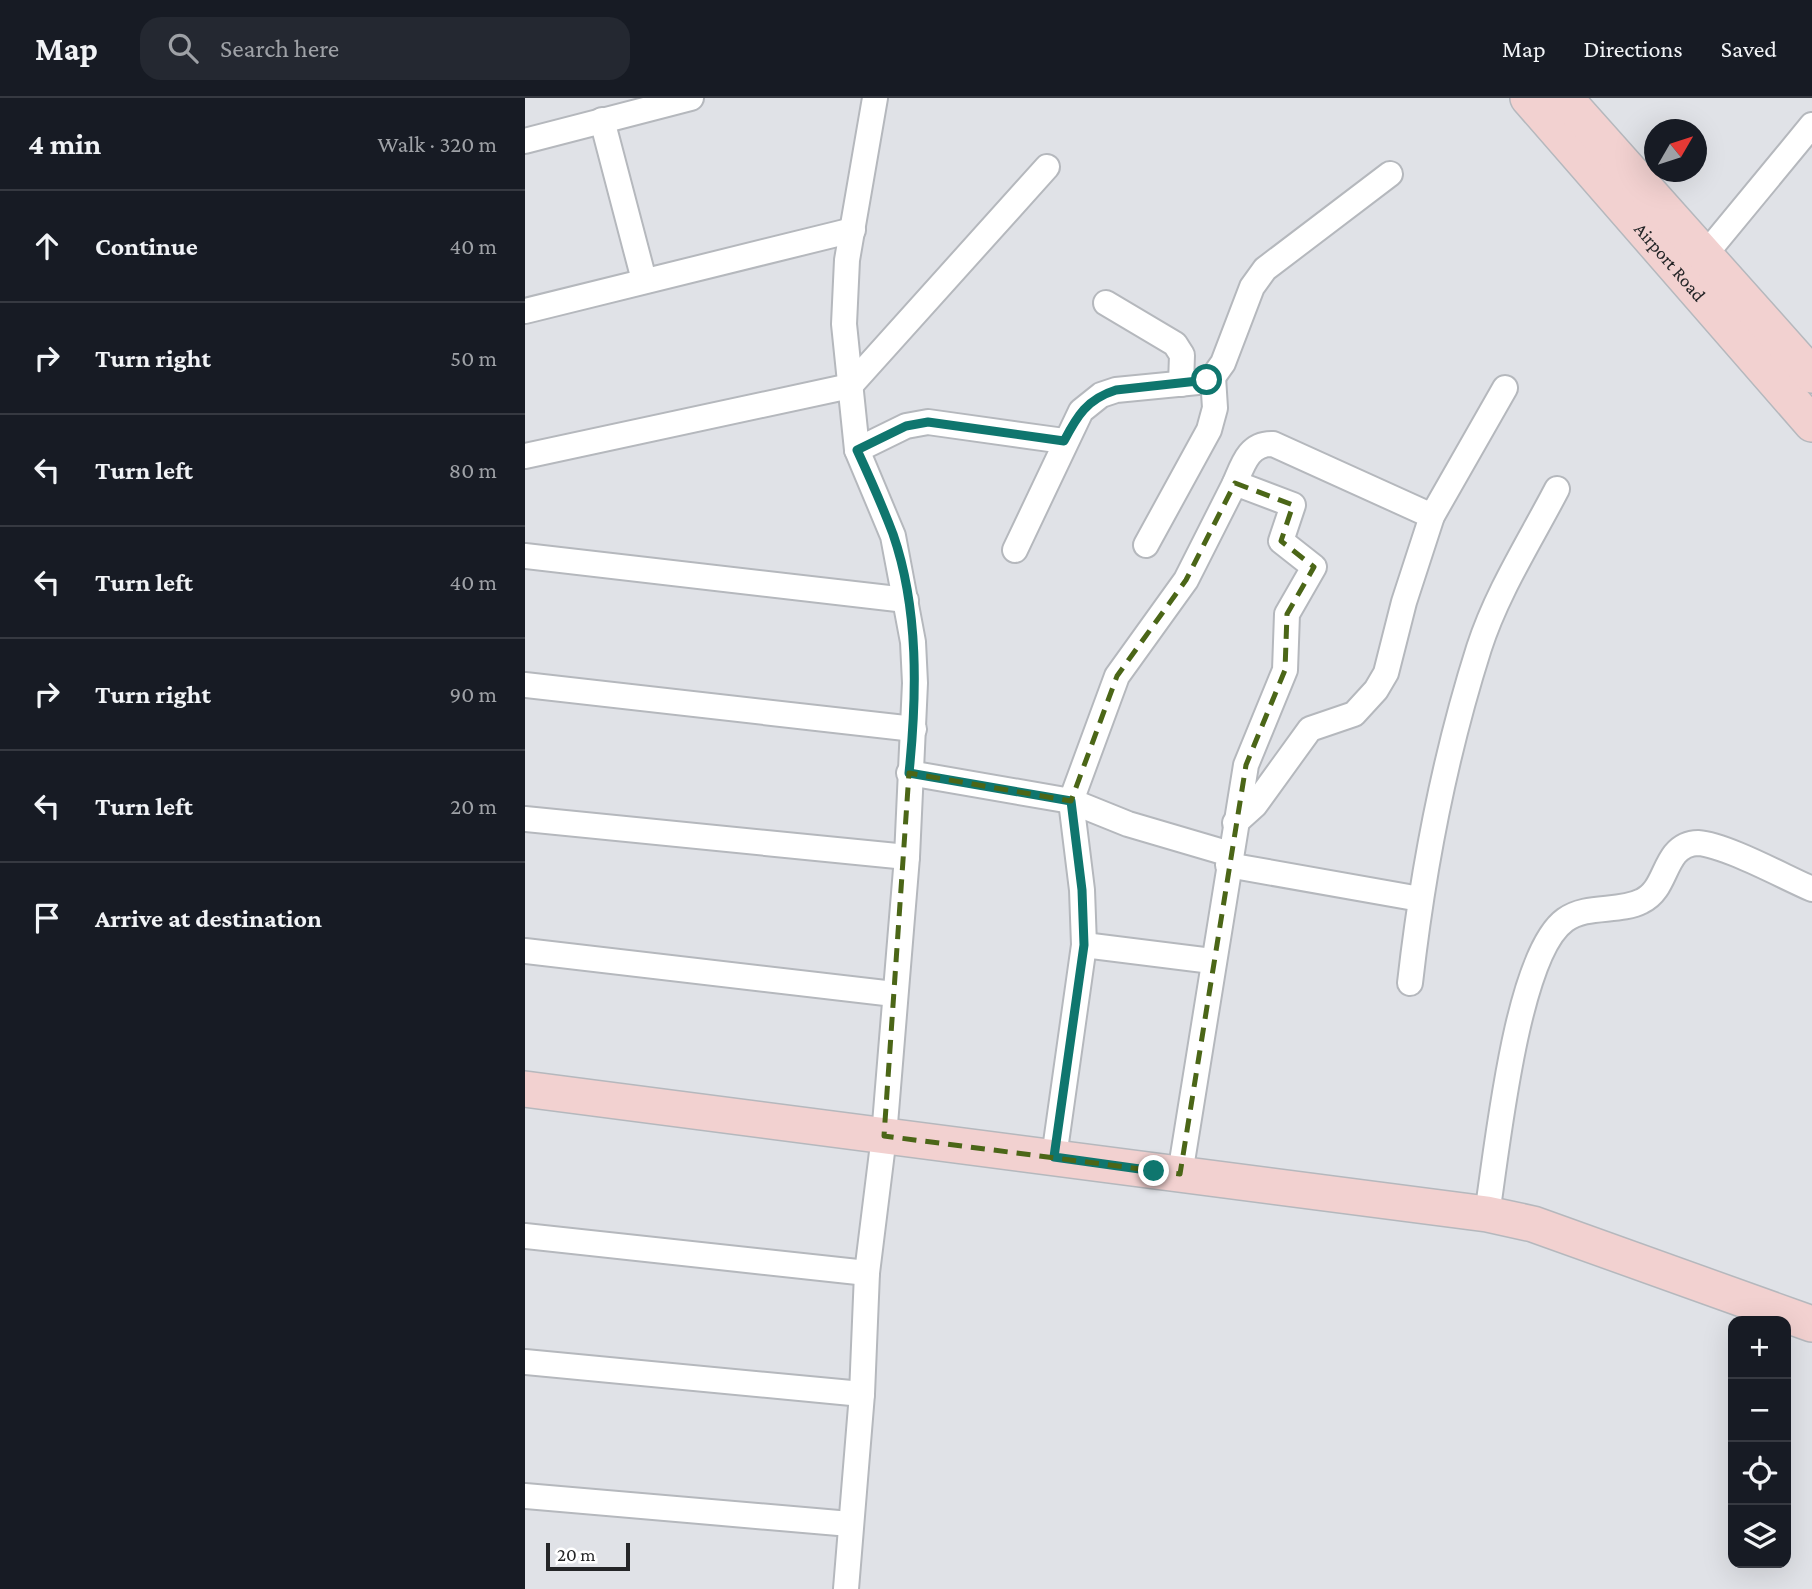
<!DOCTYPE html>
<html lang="en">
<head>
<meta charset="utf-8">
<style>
	:root { --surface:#171b24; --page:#242831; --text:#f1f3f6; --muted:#9ea1a6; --line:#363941 }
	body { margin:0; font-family:"Crimson Pro",serif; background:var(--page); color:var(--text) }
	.controls { position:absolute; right:21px; bottom:21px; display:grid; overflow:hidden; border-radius:14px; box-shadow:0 7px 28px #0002 }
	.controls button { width:63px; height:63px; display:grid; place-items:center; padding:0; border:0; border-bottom:2px solid var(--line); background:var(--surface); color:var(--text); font:35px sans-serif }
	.compass { position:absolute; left:1119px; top:21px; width:63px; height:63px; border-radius:50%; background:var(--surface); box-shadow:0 7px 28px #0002; rotate:51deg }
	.scale { position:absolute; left:21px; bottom:18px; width:84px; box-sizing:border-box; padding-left:7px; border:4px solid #242527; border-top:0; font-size:19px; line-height:24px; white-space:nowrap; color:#242527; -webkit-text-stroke:5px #fff; paint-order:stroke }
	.stop { position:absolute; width:21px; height:21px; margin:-16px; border:5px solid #0f766e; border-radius:50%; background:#fff }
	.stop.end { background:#0f766e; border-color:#fff; box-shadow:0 2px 7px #0008 }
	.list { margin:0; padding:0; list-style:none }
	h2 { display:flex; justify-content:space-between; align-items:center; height:91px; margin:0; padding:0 28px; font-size:30px }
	h2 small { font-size:23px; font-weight:400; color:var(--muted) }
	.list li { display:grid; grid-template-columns:46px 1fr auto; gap:21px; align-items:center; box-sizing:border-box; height:112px; padding:0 28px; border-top:2px solid var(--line) }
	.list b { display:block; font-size:26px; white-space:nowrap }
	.list em { font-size:23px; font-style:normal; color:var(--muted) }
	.icon { flex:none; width:38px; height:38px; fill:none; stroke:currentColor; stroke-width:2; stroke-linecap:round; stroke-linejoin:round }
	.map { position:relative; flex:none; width:1287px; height:1491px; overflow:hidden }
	header { display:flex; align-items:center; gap:42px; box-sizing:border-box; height:98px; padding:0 35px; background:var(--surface); border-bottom:2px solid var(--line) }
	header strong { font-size:33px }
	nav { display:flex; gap:38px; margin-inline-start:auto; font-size:24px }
	.search { width:490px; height:63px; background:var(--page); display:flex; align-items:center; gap:18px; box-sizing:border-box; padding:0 24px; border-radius:21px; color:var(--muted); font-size:26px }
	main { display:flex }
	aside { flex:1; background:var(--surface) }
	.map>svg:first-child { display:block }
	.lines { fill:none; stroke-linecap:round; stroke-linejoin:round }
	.street-casing { stroke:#b5b8bd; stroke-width:28 }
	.secondary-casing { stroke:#b5b8bd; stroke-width:38 }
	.street { stroke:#fff; stroke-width:24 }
	.secondary { stroke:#f2d1d0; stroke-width:35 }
	.route { stroke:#0f766e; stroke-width:9 }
	.marked { fill:none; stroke:#4b6617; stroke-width:5; stroke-dasharray:14 9; stroke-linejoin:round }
	.labels { text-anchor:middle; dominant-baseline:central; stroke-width:6; stroke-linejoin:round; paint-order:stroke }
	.street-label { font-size:19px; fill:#242527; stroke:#fff }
</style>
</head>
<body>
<header>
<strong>Map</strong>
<div class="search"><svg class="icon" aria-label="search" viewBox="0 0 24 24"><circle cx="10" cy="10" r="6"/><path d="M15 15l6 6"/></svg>Search here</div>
<nav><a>Map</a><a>Directions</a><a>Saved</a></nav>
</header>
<main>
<aside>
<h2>4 min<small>Walk · 320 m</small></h2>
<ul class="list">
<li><svg class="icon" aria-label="ahead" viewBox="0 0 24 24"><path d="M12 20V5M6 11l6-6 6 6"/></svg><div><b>Continue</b></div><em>40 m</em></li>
<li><svg class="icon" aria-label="right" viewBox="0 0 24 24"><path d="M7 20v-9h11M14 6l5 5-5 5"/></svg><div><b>Turn right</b></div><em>50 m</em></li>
<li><svg class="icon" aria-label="left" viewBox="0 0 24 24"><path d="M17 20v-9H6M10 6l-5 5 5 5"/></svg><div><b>Turn left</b></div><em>80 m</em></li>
<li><svg class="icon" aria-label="left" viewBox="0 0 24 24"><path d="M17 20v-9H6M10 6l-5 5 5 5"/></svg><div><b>Turn left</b></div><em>40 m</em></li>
<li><svg class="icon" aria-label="right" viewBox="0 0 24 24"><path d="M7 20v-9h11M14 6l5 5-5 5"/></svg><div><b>Turn right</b></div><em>90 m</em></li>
<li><svg class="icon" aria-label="left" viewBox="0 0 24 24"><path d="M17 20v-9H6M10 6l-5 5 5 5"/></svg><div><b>Turn left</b></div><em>20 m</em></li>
<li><svg class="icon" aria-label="arrive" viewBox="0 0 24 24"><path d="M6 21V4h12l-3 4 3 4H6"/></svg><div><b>Arrive at destination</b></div></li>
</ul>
</aside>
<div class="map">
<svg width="1287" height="1491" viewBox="0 0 1287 1491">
	<rect width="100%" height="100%" fill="#e0e2e7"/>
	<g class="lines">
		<g class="street-casing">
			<g id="street">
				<polyline points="77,22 119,182"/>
				<polyline points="0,43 166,0"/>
				<polyline points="1179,158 1287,27"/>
				<polyline points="581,205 650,246 657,257 656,286"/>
				<polyline points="0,213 328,132"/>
				<polyline points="332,352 381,328 403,324 539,343"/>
				<polyline points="0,358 325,288 522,69"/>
				<path d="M710,385C718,366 724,345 748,346L907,418"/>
				<polyline points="621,447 684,332 690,310 688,279"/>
				<polyline points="490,452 556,313 576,297 591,292 673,284 688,279 698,265 727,189 740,171 865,76"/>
				<polyline points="0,458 381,502"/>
				<polyline points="0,587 389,631"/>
				<polyline points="384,675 546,703 603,726 705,756"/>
				<polyline points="0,721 382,759"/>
				<polyline points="710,725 730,707 785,631 829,616 851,592 861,575 879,504 907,418 980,290"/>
				<polyline points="703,767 895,801"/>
				<polyline points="559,847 687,863"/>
				<polyline points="0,853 369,896"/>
				<path d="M885,885C898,770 919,660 954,550C972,494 1005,443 1032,391"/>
				<polyline points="529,1059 559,847 557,792 546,703 592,578 661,482 710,385 768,407 756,443 789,469 762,516 760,572 721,667 655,1076"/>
				<path d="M962,1116C972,1054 991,857 1040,822C1062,806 1094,815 1117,803C1136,794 1138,771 1150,756C1156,749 1164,745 1173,745C1201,747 1259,779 1287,791"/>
				<polyline points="0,1138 342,1175"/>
				<polyline points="0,1264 337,1296"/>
				<polyline points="0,1398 325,1426"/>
				<polyline points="321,1491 337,1296 342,1175 359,1038 382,759 390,585 388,544 368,438 332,352 319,226 322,162 350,0"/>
			</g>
		</g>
		<g class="secondary-casing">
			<g id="secondary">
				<path id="s1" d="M1003,0L1287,326"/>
				<polyline points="1040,0 1287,277"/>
				<polyline points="0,991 962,1116 1008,1126 1287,1226"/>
			</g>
		</g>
		<use href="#street" class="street"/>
		<use href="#secondary" class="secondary"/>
	</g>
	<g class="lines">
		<path class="route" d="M629,1073L529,1059L559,847L557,792L546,703L384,675C392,597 394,511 368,436C357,407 345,380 332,352L381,328L403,324L539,343C552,318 562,301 591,292L682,282"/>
	</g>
	<path class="marked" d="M710,385L768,407L756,443L789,469L762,516L760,572L721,667L655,1076L359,1038L384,675L546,703L592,578L661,482Z"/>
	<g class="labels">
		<g class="street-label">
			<text stroke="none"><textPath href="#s1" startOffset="217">Airport Road</textPath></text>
		</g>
	</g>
</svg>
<div class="controls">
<button>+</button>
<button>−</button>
<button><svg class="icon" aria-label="locate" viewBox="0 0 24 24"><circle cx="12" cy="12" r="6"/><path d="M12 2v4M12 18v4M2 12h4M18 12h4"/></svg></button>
<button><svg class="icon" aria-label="layers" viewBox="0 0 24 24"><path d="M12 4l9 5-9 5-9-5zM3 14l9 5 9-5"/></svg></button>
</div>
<svg class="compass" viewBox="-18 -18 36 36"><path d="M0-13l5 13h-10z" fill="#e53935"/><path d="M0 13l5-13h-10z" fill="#9ea1a6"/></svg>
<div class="scale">20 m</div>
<div class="stop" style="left:682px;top:282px"></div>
<div class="stop end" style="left:629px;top:1073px"></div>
</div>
</main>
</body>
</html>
